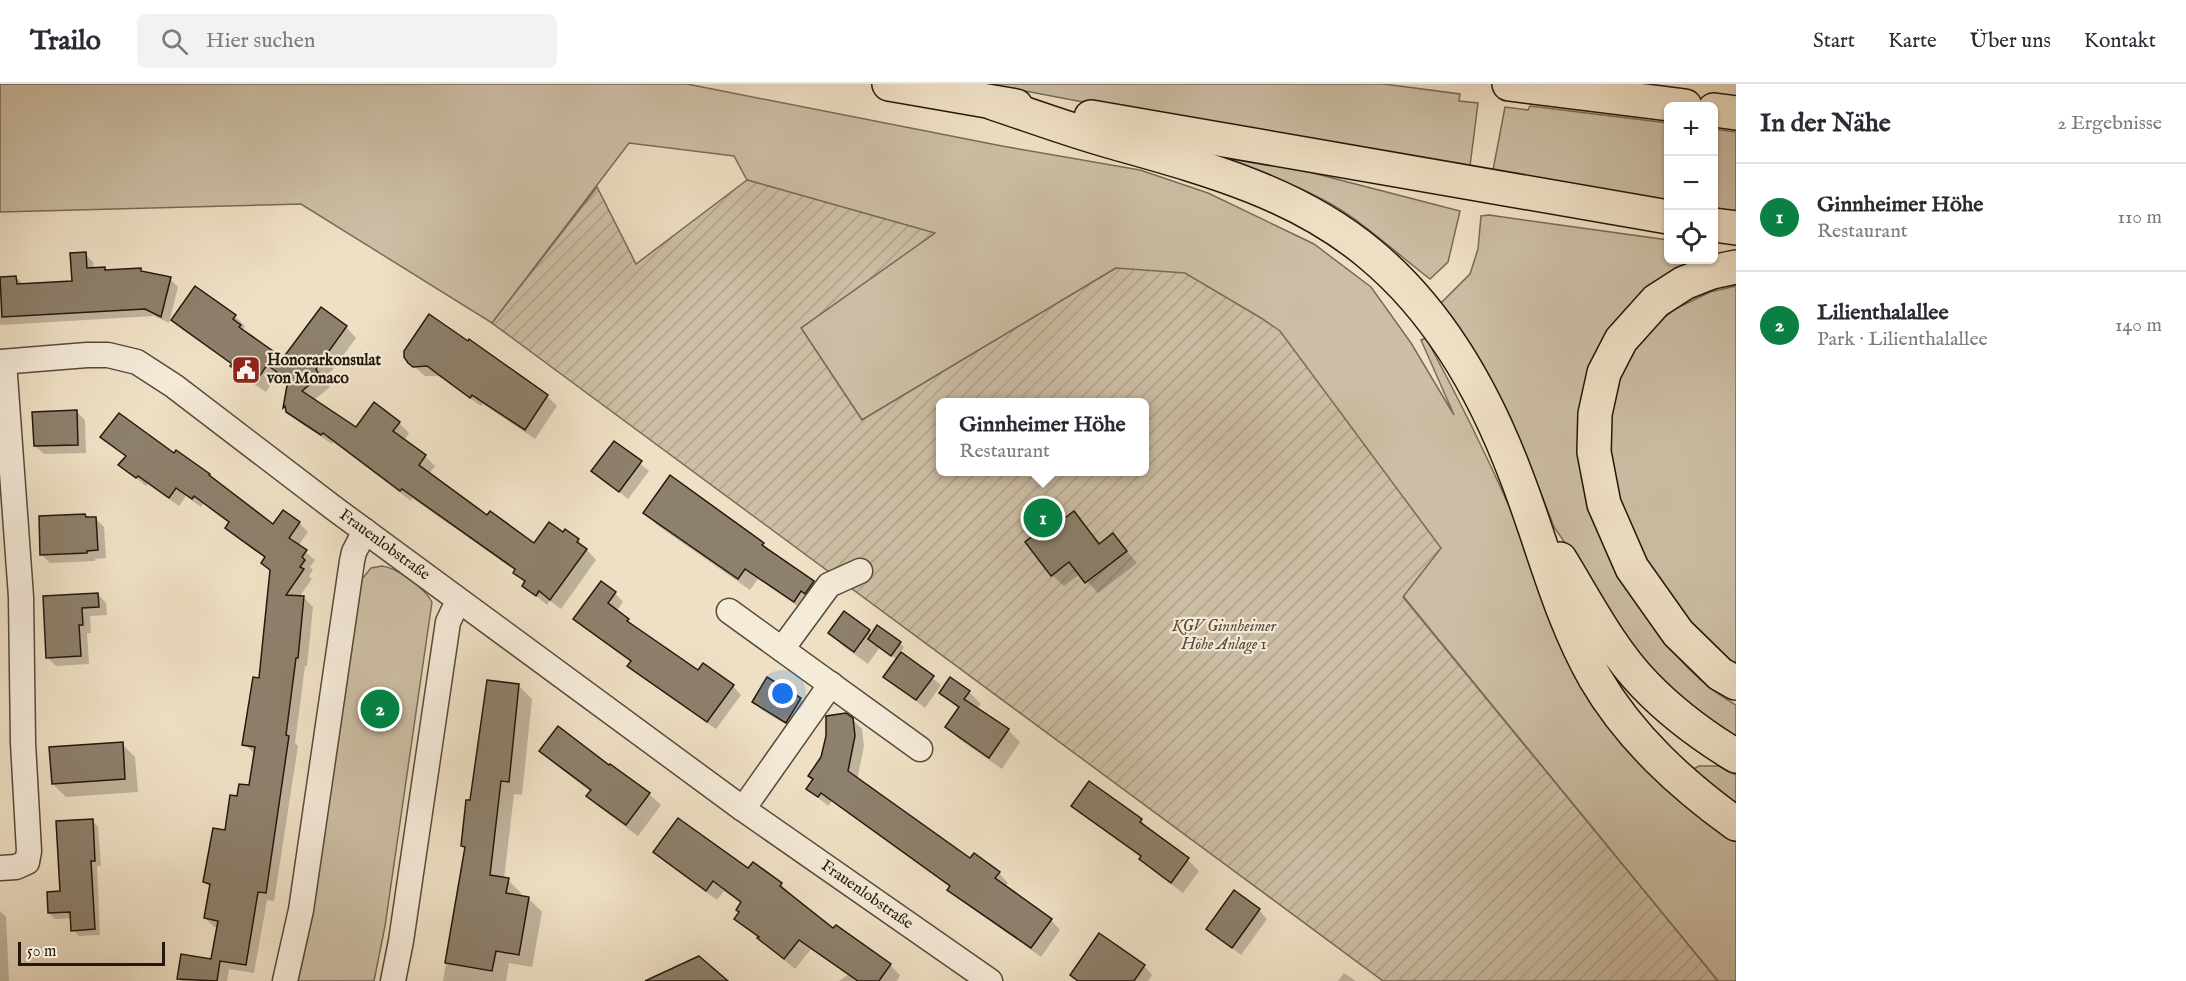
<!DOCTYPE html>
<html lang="de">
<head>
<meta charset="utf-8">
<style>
	:root { --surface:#fff; --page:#f2f2f3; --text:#2b2b33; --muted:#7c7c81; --line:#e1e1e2; --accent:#0b8043 }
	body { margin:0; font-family:"IM FELL English",serif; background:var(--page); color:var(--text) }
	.controls { position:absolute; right:18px; top:18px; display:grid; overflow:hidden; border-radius:9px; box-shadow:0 2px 4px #0004 }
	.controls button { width:54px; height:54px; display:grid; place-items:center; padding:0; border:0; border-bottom:2px solid var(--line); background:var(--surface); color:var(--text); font:30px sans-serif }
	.scale { position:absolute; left:18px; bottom:15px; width:147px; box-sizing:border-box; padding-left:6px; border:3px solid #23180b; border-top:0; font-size:16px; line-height:21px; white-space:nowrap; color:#23180b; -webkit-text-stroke:4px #f5ebd9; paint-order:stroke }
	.you { position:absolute; left:783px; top:610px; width:21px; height:21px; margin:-15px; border:4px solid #fff; border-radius:50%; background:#1a73e8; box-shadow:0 0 0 9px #1a73e833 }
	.badge { display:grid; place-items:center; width:39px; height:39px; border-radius:50%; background:var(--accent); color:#fff; font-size:20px; font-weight:700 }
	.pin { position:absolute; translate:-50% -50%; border:3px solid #fff; box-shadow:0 2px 6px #0006 }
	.popup { position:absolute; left:936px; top:314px; width:213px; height:78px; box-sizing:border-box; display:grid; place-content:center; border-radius:9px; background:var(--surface); filter:drop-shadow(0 2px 4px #0005); font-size:20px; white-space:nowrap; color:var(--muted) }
	.popup b { font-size:22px; color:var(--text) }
	.popup::after { content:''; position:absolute; left:50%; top:100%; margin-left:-12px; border:12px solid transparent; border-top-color:var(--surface) }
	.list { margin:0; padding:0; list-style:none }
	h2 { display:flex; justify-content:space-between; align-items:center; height:78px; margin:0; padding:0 24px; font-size:26px }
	h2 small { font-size:20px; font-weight:400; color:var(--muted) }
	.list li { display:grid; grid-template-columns:39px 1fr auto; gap:18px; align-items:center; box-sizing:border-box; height:108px; padding:0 24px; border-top:2px solid var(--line) }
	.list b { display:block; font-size:22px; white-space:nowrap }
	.list p { margin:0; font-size:20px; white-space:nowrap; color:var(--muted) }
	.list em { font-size:20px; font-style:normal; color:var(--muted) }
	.icon { flex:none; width:33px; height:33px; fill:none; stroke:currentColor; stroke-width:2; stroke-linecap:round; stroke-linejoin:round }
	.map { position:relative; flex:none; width:1736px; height:897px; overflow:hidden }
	header { display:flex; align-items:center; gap:36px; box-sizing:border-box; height:84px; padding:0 30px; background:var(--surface); border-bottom:2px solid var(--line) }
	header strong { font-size:28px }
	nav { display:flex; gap:33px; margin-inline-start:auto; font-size:21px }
	.search { width:420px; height:54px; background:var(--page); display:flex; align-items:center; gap:15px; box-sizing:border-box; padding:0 21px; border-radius:9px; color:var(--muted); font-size:22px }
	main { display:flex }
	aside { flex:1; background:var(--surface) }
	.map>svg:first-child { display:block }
	.green { fill:#ccbea5; stroke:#786b58; stroke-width:1.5 }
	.garden { fill:url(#garden-furrows); stroke:#786b58; stroke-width:1.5; fill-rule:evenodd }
	.shadow { fill:#0003 }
	.building { fill:#8d806c; stroke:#23180b; stroke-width:1.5 }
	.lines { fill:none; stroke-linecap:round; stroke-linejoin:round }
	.minor-casing { stroke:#564a3a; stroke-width:27 }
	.highway-casing { stroke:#23180b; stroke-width:36 }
	.minor { stroke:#f5ebd9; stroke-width:24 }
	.highway { stroke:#efe0c5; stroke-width:33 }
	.labels { text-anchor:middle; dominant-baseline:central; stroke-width:4.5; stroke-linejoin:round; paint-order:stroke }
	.poi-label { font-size:16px; font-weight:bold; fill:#23180b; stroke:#f5ebd9; text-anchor:start }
	.street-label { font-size:16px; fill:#23180b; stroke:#f5ebd9 }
	.park-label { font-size:16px; font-style:italic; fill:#564a39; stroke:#f5ebd9 }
</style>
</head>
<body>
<header>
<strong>Trailo</strong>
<div class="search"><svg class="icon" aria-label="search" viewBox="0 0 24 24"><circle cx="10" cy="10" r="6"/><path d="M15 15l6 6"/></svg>Hier suchen</div>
<nav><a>Start</a><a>Karte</a><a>Über uns</a><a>Kontakt</a></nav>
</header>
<main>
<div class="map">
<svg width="1736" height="897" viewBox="0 0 1736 897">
	<defs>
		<pattern id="garden-furrows" width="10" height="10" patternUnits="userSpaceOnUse" patternTransform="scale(1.5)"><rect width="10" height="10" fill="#ccbea5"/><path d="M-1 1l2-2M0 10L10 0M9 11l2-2" fill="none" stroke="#afa38d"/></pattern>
	</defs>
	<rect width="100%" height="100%" fill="#efe0c5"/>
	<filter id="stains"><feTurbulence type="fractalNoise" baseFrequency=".00333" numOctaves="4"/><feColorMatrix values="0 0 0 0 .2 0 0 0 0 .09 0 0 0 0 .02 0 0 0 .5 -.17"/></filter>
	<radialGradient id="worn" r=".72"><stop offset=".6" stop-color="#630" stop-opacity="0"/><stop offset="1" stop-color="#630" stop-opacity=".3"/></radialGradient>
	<g class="green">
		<path d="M0,0H687L1002,62L1140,86L1208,109L1314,160L1371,203L1411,259L1454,331L1421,256L1426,254C1471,337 1512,423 1546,511L1736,754V897H1718L1403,512L1116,184L862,336L801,244L934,149L747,96L734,72L629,59L492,239L301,120L0,128Z"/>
		<polygon points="988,0 1384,0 1460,10 1459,17 1478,19 1470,82 1162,33"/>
		<polygon points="1530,22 1668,39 1668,121 1493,86 1505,23 1528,26"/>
		<polygon points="1714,45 1736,48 1736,132 1714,129"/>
		<path d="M1228,67L1460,127L1448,178L1430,195C1397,170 1366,140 1331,120C1297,101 1261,88 1225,74Z"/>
		<path d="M1489,131L1668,156V176H1707L1624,227L1606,252L1592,281L1635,514C1661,555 1692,597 1736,621V659L1662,602L1604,528L1576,475L1554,443L1539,404L1513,354L1438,222L1470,190L1478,165L1481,132Z"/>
		<polygon points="1736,202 1736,585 1679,527 1646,481 1615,411 1610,384 1612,305 1628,271 1653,242 1677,224 1710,208"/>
		<path d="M382,482C398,484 424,504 432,518L385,842L374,897H298L312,834L362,495L371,484Z"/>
		<polygon points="1699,682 1719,682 1736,691 1736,730 1684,690"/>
	</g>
	<path class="garden" d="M747,96L935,149L801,244L862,336L1116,184L1185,189L1261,234L1280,247L1441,464L1403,513L1718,897H1383L492,239L597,103L636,180ZM941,318H1145V388H941Z"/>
	<g class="shadow">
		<polygon points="85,170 93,178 94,185 105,184 108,188 140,186 143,189 170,195 178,203 169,239 154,232 0,241 0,194 16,193 24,201 73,199"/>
		<polygon points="235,232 245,242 243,245 250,252 284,276 346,243 356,254 325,296 330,303 313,317 357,345 399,339 409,349 404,357 425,372 435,382 429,390 488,433 534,461 563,450 578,456 596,476 561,525 550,517 547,521 523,501 525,499 515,488 516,487 412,414 411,417 333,358 332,360 299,338 284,323 289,298 278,290 266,308 243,292 233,281 183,246 173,236"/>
		<polygon points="469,257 547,312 557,322 535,355 483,320 481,322 438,292 425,292 409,278"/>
		<polygon points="76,327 85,336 86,369 44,370 35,362"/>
		<polygon points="102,353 175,371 209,391 274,442 299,439 308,448 298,462 315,476 310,483 313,486 309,492 312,495 299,513 304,514 313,523 307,582 305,582 295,659 298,662 274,817 267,816 254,889 229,885 227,897 182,897 179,894 212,877 218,844 214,843 205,834 210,803 205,798 238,714 250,703 255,670 244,660 261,596 271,488 263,479 266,474 236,453 227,444 230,439 204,419 201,423 186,412 179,422 148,400 146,402 120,381 126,373"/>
		<polygon points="614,359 649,387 628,415 593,387"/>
		<polygon points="645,429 763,460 775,472 813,498 825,510 806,528 758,495 750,506 657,441"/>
		<polygon points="1074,429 1101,460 1113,451 1137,479 1098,509 1080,490 1064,502 1052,491 1061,439"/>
		<polygon points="88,435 96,435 104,443 106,474 95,475 95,477 50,479 42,471"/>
		<polygon points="615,509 623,518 616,528 636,545 699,588 733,602 741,611 716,645 638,590 629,582 632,578 584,543 575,534"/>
		<polygon points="98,510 106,519 107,531 90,532 91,549 87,549 89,580 56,582 48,574 45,513"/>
		<polygon points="844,529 873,551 900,559 904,563 900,569 941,601 925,624 885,593 897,576 880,563 868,580 843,562 830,549"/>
		<polygon points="519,602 532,615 522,711 514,710 504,795 508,796 521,809 521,813 528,814 542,828 532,883 509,879 506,897 443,897 466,765 462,761 472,718"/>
		<polygon points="969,608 981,620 977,625 1008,646 1020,658 1002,685 959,655 947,643 959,625 941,609"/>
		<polygon points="800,615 809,623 795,646 762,626 754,618"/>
		<polygon points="852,635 862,645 864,662 857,696 971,776 999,789 1008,799 1005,803 1051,836 1060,846 1041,873 959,815 949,806 951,803 832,717 828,722 808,705"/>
		<polygon points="122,660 135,673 138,708 66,713 53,700"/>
		<polygon points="541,667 609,683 649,710 661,721 638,752 599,723 588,712 591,708 552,678"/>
		<polygon points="1073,721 1141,736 1151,749 1188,776 1199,787 1183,809 1152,786 1142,774 1085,733"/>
		<polygon points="92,736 98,743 101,782 97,782 100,851 79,852 73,846 72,834 55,835 49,829 62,809"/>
		<polygon points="655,767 748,787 753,780 781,800 792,811 791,812 834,846 890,881 900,891 897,897 839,897 848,891 811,865 795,885 736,835 741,828 742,820 724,807 717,816 665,778"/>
		<polygon points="1259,826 1267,835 1241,871 1208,845"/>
		<polygon points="0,827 6,833 9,897 0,897"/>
		<polygon points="1144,882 1152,891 1148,897 1078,897 1071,891"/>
		<polygon points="1344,889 1356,897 1338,897"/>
	</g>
	<g class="building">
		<polygon points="86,168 87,184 105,183 105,186 141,184 141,187 171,193 161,233 145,225 2,233 0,193 16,192 17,200 72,197 70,169"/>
		<polygon points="195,202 236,231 233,235 241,241 239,243 283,274 321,223 347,242 316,285 320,292 302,307 356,343 374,318 400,338 393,347 426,371 419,381 487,431 490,427 534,459 549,438 563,448 565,445 579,455 577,458 587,465 550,516 539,507 536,512 522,502 525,497 513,489 515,485 402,405 400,407 323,349 321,351 286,328 285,322 283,324 288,296 267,281 255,299 230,282 232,280 171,236"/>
		<polygon points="429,230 468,257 469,255 548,311 525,346 472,311 470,314 427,282 413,283 408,279 404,273 404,267"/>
		<polygon points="77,326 78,361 34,362 32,328"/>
		<polygon points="119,329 174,369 176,366 210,390 209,391 273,440 283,426 300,438 289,454 307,466 302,473 305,476 300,483 304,485 286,511 304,512 298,574 296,574 286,651 289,652 266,809 258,808 246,881 220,877 217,897 177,895 181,870 211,875 218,837 204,834 210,800 203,798 213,744 225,746 230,711 237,712 239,700 249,701 255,663 242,661 253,593 259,594 270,486 261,479 265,473 225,444 229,438 194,412 192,415 176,404 169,414 138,392 136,394 118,381 126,372 100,353"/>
		<polygon points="614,357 642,377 619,408 591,387"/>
		<polygon points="670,391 764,459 762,461 814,497 805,510 801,507 794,518 745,485 738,495 643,429"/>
		<polygon points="1074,427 1099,460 1113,449 1127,467 1085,499 1069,478 1051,492 1025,458 1057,433 1061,437"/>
		<polygon points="85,430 86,433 96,433 98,466 87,467 87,469 40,471 39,432"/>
		<polygon points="601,497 616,508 608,519 629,535 627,537 698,586 703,579 734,601 707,638 627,582 631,577 573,535"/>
		<polygon points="98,509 99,523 82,524 83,541 79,541 81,572 46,574 43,512"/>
		<polygon points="844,527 870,546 854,568 828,549"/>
		<polygon points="877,541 901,558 891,572 868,555"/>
		<polygon points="901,568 934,592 916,616 883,593"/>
		<polygon points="767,593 801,614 786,639 752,618"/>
		<polygon points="950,593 970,607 964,615 1009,645 989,674 945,643 959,623 939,609"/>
		<polygon points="487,596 519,600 509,698 501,697 490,791 509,794 506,809 529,813 519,871 496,867 492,887 445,879 465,763 461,762 466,716 470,716"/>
		<polygon points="846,629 853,634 855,652 848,687 970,774 974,769 1000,788 995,794 1052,835 1031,864 947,806 950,802 821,709 818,713 806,705 813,695 808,692 821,673 826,652 826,632"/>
		<polygon points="558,642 609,681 610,680 650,709 626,741 586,712 591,706 539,667"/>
		<polygon points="123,658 125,695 52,700 49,663"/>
		<polygon points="1089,697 1142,735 1140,738 1189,774 1171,799 1139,775 1141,772 1071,722"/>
		<polygon points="678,734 748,784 753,778 782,799 780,802 833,844 836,841 891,880 879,897 858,897 799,856 784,875 757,854 759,853 734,835 739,828 736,826 741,818 713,797 706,807 653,768"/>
		<polygon points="93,735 95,777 91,777 95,845 71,847 70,828 48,829 47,808 60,807 56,737"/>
		<polygon points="1234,806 1260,825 1232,864 1206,845"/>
		<polygon points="1099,849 1145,881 1134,897 1078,897 1070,891"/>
		<polygon points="699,872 728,897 645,897"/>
	</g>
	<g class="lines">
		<g class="minor-casing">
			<g id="minor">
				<path id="s1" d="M0,278L87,271H108L137,278L174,302L335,425L743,725L990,897"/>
				<polyline points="729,527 920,665"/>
				<polyline points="782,565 829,501 860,487"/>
				<polyline points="743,725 831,600"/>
				<polyline points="0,784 16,783 27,778 29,767 23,659 21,513 4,278"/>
				<polyline points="285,897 301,826 352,477 354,468 365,447"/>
				<polyline points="393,897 401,857 448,538 458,517"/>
			</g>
		</g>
		<g class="highway-casing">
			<g id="highway">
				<polyline points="889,0 1016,22"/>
				<polyline points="1509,0 1685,22"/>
				<path d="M993,19C1032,32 1070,46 1109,57C1201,83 1295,107 1370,170C1439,227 1486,311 1517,394C1543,461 1559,531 1595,594C1630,654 1681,700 1736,740"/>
				<polyline points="1714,26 1736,29"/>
				<polyline points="1091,33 1668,133"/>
				<polyline points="1714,141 1736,144"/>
				<polyline points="1736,183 1712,188 1684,199 1656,217 1621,256 1604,289 1595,330 1594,368 1604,420 1632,484 1678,549 1720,590 1736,599"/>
				<path d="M1560,475C1586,517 1610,565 1645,601C1672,629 1703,652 1736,672"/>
			</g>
		</g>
		<use href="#minor" class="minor"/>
		<use href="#highway" class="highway"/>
	</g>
	<defs>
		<g id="civic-square" transform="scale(1.5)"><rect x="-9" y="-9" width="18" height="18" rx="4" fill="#8f2418" stroke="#f5ebd9"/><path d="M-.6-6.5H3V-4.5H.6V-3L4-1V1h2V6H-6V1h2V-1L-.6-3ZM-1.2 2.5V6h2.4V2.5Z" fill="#fff"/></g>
	</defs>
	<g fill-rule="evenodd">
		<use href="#civic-square" x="246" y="286"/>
	</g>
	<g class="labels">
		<g class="poi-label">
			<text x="267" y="277">Honorarkonsulat<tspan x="267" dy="18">von Monaco</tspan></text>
		</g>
		<g class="street-label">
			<text stroke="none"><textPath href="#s1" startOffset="446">Frauenlobstraße</textPath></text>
			<text stroke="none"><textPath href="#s1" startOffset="1042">Frauenlobstraße</textPath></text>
		</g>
		<g class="park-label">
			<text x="1224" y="543">KGV Ginnheimer<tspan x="1224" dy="18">Höhe Anlage 1</tspan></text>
		</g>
	</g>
	<rect width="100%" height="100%" filter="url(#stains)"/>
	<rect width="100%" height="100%" fill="url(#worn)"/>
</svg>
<div class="controls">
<button>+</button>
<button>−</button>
<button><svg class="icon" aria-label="locate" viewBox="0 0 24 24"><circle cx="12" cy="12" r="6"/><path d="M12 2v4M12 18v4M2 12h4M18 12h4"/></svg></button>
</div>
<div class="scale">50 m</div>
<div class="you"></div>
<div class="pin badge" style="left:1043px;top:434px">1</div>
<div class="popup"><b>Ginnheimer Höhe</b>Restaurant</div>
<div class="pin badge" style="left:380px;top:625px">2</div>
</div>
<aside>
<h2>In der Nähe<small>2 Ergebnisse</small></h2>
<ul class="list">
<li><span class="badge">1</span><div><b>Ginnheimer Höhe</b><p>Restaurant</p></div><em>110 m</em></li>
<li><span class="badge">2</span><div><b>Lilienthalallee</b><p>Park · Lilienthalallee</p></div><em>140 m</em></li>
</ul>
</aside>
</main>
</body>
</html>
